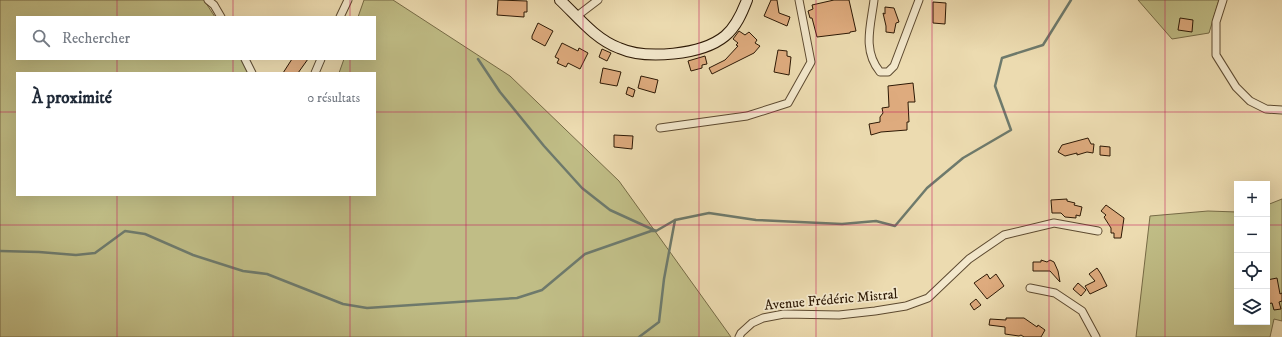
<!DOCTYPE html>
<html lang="fr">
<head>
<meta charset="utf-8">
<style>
	:root { --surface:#fff; --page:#f2f2f3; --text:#1f2937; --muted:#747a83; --line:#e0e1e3 }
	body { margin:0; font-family:"IM FELL DW Pica",serif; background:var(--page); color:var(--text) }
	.controls { position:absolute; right:12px; bottom:12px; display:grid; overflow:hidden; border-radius:0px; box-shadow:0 4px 16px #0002 }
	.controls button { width:36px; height:36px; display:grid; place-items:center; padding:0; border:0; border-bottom:1px solid var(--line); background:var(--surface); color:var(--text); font:20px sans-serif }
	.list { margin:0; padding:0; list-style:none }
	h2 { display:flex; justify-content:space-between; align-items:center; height:52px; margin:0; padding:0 16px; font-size:17px }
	h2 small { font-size:13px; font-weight:400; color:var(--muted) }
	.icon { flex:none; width:22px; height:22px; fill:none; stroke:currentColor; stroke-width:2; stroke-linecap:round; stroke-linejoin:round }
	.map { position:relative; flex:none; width:1282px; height:337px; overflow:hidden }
	.search { position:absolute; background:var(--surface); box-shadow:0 4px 16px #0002; left:16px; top:16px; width:360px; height:44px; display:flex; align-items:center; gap:10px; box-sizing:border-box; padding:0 14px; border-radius:0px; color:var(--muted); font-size:15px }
	.panel { position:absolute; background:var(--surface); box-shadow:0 4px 16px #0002; left:16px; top:72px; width:360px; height:124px; border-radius:0px }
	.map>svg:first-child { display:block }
	.green { fill:#c0bd86; stroke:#766b46 }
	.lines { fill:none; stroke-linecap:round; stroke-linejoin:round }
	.stream { stroke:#6e7a6c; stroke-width:2.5 }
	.building { fill:#deab7e; stroke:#2d1905 }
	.street-casing { stroke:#5d4a30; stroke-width:9 }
	.secondary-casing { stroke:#2d1905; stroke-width:12 }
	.street { stroke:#f3e8cc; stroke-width:7 }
	.secondary { stroke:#f3e8cc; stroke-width:10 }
	.grid { fill:none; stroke:#c2185b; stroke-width:1; stroke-opacity:0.55 }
	.labels { text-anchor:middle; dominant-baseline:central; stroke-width:3.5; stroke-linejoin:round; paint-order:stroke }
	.street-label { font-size:14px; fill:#2d1905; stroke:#f3e8cc }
</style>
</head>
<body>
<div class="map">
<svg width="1282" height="337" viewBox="0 0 1282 337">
	<rect width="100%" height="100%" fill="#ecdbb0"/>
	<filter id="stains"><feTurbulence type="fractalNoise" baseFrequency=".005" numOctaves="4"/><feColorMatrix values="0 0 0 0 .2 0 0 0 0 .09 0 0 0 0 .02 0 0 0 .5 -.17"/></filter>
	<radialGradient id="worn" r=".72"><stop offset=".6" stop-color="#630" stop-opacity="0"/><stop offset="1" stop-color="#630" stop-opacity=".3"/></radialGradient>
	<g class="green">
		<polygon points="0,0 204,0 215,17 17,17 17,59 241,59 250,73 17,73 17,195 375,195 375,73 339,73 344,59 375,59 375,17 358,17 364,0 393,0 510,76 619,181 731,337 0,337"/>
		<polygon points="1138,0 1219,0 1209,33 1172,39"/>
		<polygon points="1282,199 1282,321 1274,319 1270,337 1136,337 1150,216 1208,211 1237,212 1237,322 1267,322 1267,205"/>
	</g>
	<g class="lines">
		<g class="stream">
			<polyline points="478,59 500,92 544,146 582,188 610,210 656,231"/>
			<polyline points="0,251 39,252 76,255 95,253 125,231 145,234 193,255 243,271 267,274 343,304 367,308 517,298 542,290 585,254 651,231 656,231 675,220 709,213 756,220 842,224 876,221 895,226 927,188 963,158 1011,130 995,86 1002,58 1043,45 1071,0"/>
			<polyline points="639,337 659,322 664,279 675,220"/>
		</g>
	</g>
	<g class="building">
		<polygon points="498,0 527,1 527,12 524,12 524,17 497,15"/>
		<polygon points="771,0 777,0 779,13 790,17 787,26 764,16"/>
		<polygon points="834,0 849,0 856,31 850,32 850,33 817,37 812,18 810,18 808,11 813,9 812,5"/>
		<polygon points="933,2 946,3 945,24 933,23"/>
		<polygon points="885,7 894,8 899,22 896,23 894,33 886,32 886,26 883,13 885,14"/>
		<polygon points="1180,18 1193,20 1192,32 1178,30"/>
		<polygon points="538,23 553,31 545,46 532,39 532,36"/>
		<polygon points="739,31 745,35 749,32 757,40 755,43 760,46 754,53 712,74 709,68 725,60 738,46 736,45 738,43 733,39"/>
		<polygon points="562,43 578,51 579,48 588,53 580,69 568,63 566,67 557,63 559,59 555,57"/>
		<polygon points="602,49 611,53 607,61 599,57"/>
		<polygon points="778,50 787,51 787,56 791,57 789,75 774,72"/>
		<polygon points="705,56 707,64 702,65 702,68 691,71 688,61"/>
		<polygon points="292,59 308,59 298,73 283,73"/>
		<polygon points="603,68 621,72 617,86 600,83"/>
		<polygon points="641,76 658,80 655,93 638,88"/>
		<polygon points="913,83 915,102 908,102 909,122 907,122 907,130 881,132 871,135 869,124 880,122 880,117 883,113 882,108 889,107 888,86"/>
		<polygon points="628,87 635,90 633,97 626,94"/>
		<polygon points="614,135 633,136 632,149 614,147"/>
		<polygon points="1088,138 1091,144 1094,144 1093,153 1087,152 1077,155 1077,153 1065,156 1058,152 1062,145"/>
		<polygon points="1100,146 1110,147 1110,156 1100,155"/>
		<polygon points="1067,199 1067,201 1075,203 1074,205 1082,207 1080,216 1076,215 1076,218 1065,217 1061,213 1052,213 1051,200"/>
		<polygon points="1106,205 1124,218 1121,238 1114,238 1114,233 1111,233 1111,228 1104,217 1106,215 1101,211"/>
		<polygon points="1041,260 1047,262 1050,260 1054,262 1058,271 1060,282 1050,271 1033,271 1033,262 1041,262"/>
		<polygon points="1097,268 1101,274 1107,286 1090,294 1085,286 1095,281 1089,274"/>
		<polygon points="987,274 990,279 996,274 1004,286 987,299 974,283"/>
		<polygon points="1277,278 1280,294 1282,293 1282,301 1279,302 1281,309 1274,310 1272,303 1267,304 1267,280"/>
		<polygon points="1078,283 1086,290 1081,296 1073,289"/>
		<polygon points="976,299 981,305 974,310 970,304"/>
		<polygon points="1006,318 1024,318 1037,327 1038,325 1045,330 1041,337 1024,337 1021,335 1019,336 1005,334 1005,327 989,325 990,319 1006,320"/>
	</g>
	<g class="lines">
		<g class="street-casing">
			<g id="street">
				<polyline points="208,0 214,5 221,17"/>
				<path d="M874,0C871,25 862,50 880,72H888L894,66L919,0"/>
				<polyline points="1223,0 1216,22 1216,55 1236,87 1250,101 1266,109 1282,110"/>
				<polyline points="577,16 598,0"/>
				<polyline points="340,17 348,0"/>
				<polyline points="245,59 252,73"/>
				<polyline points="315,73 321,59"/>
				<polyline points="660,128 747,116 788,103 811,62 799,0"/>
				<polyline points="1030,288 1055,293 1082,311 1096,337"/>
				<polyline points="739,337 741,333 752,323 763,318 784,314 839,315 875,311 906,306 928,298 969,259 1004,235 1054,223 1098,231"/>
			</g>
		</g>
		<g class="secondary-casing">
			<path id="secondary" d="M560,0C578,17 595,39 619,48C646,60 702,55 725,36C736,27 742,13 747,0"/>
		</g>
		<use href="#street" class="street"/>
		<use href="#secondary" class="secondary"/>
	</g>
	<path class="grid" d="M117,0V17M233,0V17M350,0V17M466,0V337M583,0V337M699,0V337M816,0V337M932,0V337M1049,0V337M1165,0V337M117,59V73M233,59V73M350,59V73M0,112H17M375,112H1282M117,195V337M233,195V337M350,195V337M0,225H1237M1267,225H1282"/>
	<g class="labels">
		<g class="street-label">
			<text transform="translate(831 300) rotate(-5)">Avenue Frédéric Mistral</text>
		</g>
	</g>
	<rect width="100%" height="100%" filter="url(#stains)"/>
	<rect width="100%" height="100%" fill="url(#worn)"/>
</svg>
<div class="controls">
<button>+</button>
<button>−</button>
<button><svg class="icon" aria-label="locate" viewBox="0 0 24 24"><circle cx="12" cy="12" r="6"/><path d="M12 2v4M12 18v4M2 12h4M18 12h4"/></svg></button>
<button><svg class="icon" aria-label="layers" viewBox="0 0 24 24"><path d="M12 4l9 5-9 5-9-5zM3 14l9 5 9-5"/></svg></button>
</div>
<div class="search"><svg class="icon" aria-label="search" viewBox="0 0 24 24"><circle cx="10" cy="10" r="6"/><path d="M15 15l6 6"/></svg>Rechercher</div>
<section class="panel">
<h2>À proximité<small>0 résultats</small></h2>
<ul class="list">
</ul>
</section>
</div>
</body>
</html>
